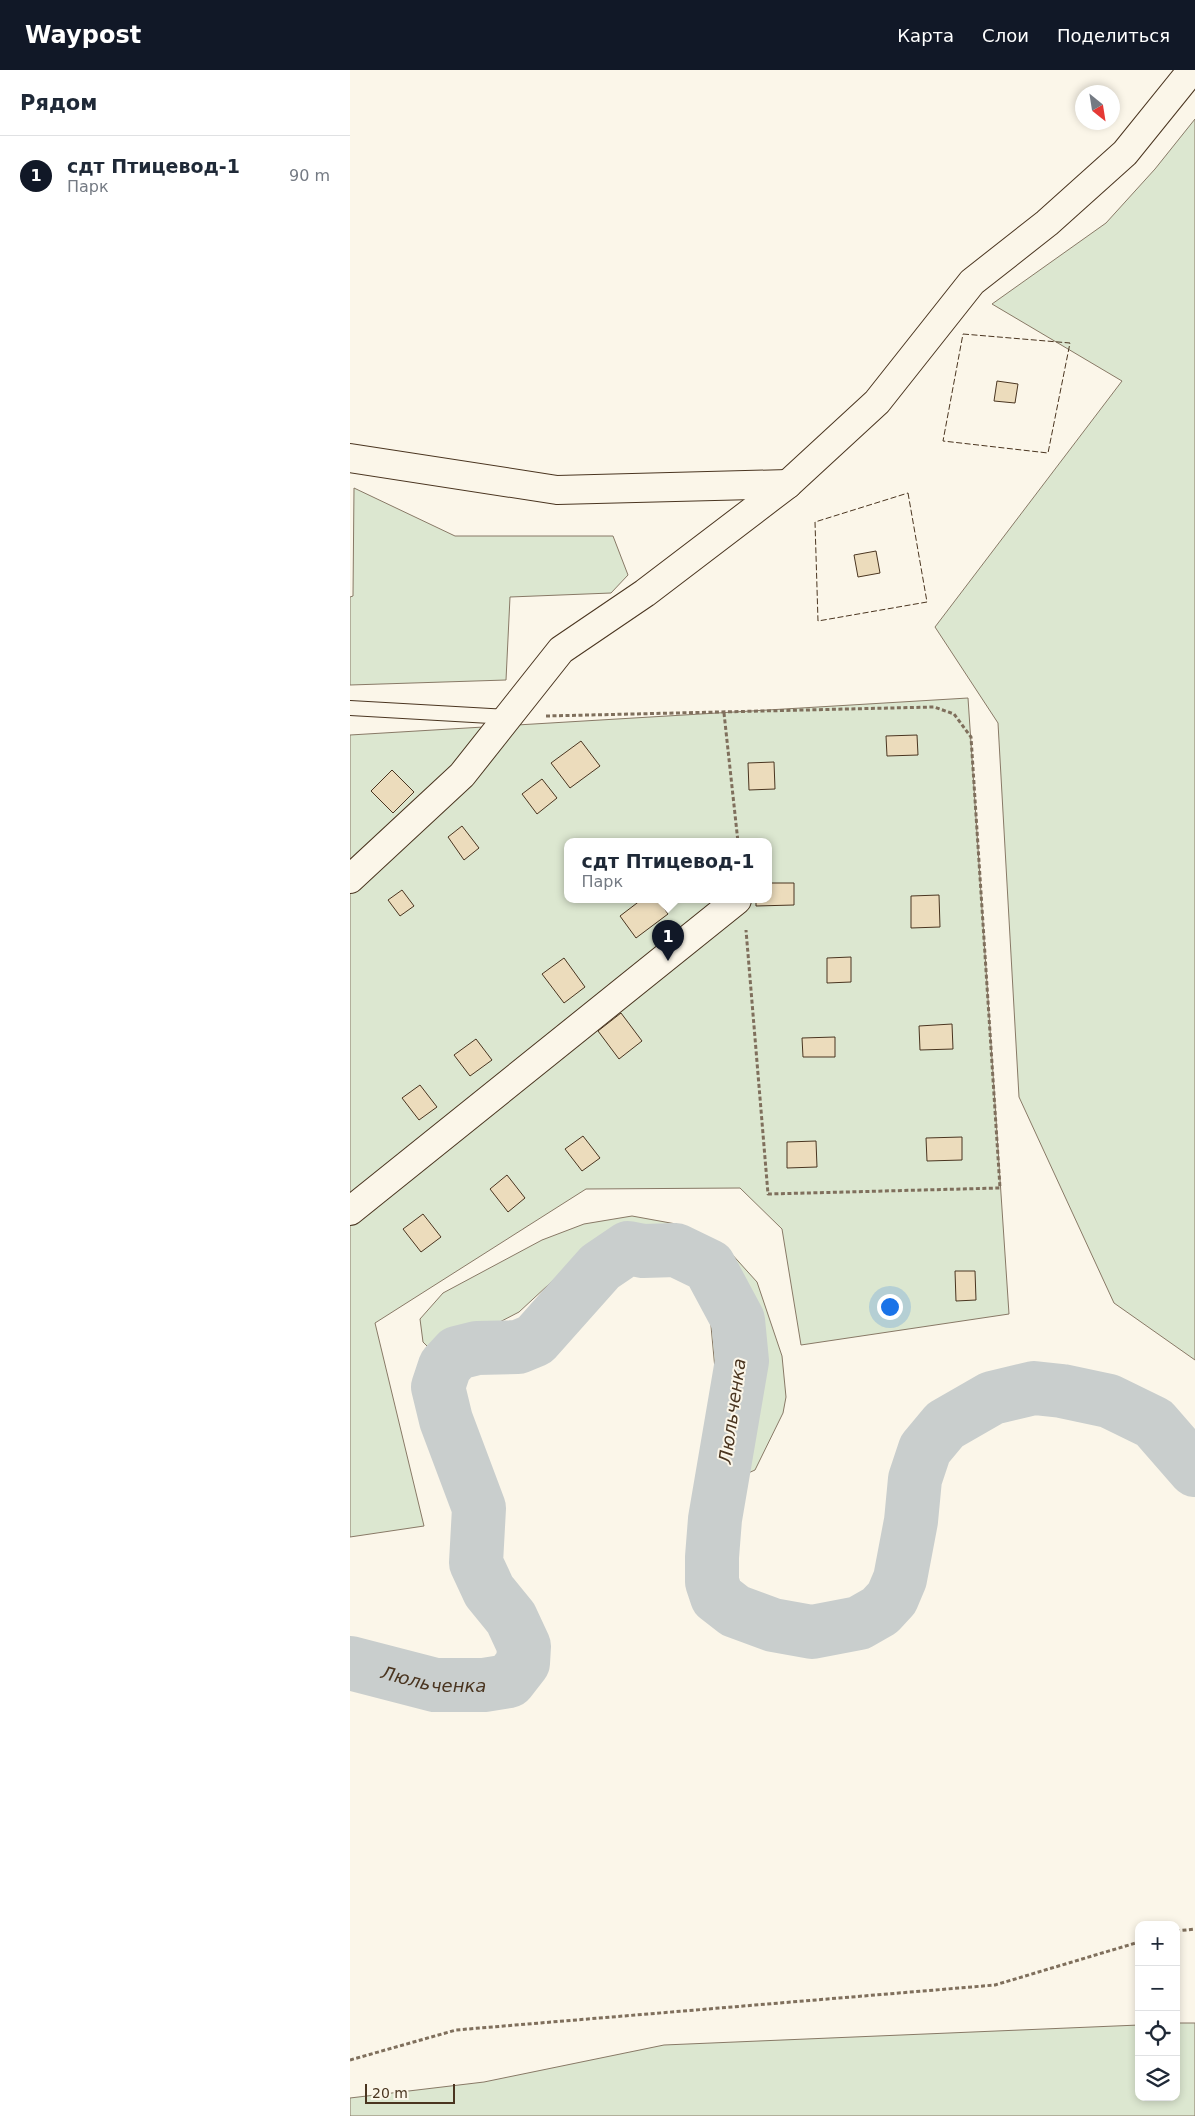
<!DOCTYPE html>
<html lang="ru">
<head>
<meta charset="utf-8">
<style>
	:root { --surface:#fff; --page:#f6f6f7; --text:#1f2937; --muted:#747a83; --line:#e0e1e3; --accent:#111827 }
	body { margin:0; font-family:"DejaVu Sans",sans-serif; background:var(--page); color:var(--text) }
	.controls { position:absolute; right:15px; bottom:15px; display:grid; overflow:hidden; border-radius:10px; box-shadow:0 2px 8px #0003 }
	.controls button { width:45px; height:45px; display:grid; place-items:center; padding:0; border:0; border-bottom:1px solid var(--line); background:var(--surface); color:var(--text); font:25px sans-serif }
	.compass { position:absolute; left:725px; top:15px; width:45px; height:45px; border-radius:50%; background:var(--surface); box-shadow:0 2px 8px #0003; rotate:150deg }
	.scale { position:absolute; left:15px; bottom:12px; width:90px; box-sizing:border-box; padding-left:5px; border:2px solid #4a3520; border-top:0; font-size:14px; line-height:18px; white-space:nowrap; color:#4a3520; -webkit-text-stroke:4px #fbf6e9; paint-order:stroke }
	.you { position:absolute; left:539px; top:1236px; width:18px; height:18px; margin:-12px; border:4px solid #fff; border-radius:50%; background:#1a73e8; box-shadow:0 0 0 8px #1a73e833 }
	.badge { display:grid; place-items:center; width:32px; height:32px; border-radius:50%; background:var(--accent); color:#fff; font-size:16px; font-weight:700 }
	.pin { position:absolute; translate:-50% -41px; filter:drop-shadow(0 1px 2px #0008) }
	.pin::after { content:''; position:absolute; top:26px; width:18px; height:15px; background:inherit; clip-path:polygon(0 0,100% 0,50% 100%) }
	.popup { position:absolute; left:214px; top:768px; width:208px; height:65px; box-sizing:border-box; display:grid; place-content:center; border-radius:10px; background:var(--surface); filter:drop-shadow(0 1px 4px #0005); font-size:16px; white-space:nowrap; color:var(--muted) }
	.popup b { font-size:19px; color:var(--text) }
	.popup::after { content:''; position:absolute; left:50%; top:100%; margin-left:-10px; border:10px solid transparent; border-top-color:var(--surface) }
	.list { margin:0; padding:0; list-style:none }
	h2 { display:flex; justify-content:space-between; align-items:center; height:65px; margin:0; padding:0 20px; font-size:21px }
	h2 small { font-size:16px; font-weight:400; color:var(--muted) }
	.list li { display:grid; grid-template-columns:32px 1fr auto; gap:15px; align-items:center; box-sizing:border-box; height:80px; padding:0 20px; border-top:1px solid var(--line) }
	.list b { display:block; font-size:19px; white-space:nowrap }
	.list p { margin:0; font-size:16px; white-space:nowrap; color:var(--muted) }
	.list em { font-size:16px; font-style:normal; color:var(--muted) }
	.icon { flex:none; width:28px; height:28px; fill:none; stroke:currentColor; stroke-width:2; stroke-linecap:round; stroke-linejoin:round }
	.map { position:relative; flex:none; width:845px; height:2046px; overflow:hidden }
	header { display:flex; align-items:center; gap:30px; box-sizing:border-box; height:70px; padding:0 25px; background:var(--accent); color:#fff }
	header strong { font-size:24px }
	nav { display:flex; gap:28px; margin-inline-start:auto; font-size:18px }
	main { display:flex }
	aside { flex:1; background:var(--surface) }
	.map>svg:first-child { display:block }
	.green { fill:#dce7d0; stroke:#887966; fill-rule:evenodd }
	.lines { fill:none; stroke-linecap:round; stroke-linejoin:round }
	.river { stroke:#c9cecd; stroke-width:54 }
	.building { fill:#ecdcbc; stroke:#4a3520 }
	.service-casing { stroke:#4a3520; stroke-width:16 }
	.minor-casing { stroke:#4a3520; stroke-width:30 }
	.path { stroke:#7f6f5c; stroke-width:3; stroke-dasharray:4 2.5; stroke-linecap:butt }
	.service { stroke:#fbf6e9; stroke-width:14 }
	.minor { stroke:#fbf6e9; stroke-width:28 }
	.fence { stroke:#4a3520; stroke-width:1; stroke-dasharray:6 2.5; stroke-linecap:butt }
	.labels { text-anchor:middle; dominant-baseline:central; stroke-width:4; stroke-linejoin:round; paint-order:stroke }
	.water-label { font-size:18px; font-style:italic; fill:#4a3520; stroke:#fbf6e9 }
</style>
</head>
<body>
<header>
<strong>Waypost</strong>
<nav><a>Карта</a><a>Слои</a><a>Поделиться</a></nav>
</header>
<main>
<aside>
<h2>Рядом<small></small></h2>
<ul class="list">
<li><span class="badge">1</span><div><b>сдт Птицевод-1</b><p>Парк</p></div><em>90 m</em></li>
</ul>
</aside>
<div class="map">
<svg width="845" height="2046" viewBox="0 0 845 2046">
	<rect width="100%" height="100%" fill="#fbf6e9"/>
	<g class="green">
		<polygon points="845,49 845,1290 764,1233 669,1027 648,653 585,557 772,311 642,234 756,153 805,99"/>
		<polygon points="4,418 105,466 263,466 278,505 261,523 160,527 156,610 0,615 0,527 3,526"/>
		<path d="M618,628L659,1244L451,1275L432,1159L390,1118L236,1119L25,1253L74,1456L0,1467V665ZM218,772H418V830H218Z"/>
		<polygon points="282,1146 326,1154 360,1168 379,1181 407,1212 432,1286 436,1327 433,1343 405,1400 387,1408 374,1401 367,1387 361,1355 365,1299 358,1224 352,1210 315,1178 269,1176 236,1186 211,1203 169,1242 142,1256 85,1275 78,1277 73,1272 70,1249 93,1223 192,1170 234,1154"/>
		<polygon points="826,1953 845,1953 845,2046 0,2046 0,2028 134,2012 314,1975 789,1955 789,2027 826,2027"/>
	</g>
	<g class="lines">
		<path class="river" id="s1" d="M0,1593L85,1615H134L159,1611L173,1593L174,1576L161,1548L139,1521L126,1493L129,1438L96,1350L88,1317L95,1296L107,1283L127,1278L168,1277L185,1270L250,1197L278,1178L293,1181L326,1180L359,1196L388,1250L392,1291L365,1449L362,1487V1512L367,1527L385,1541L423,1555L462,1562L509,1553L530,1541L542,1528L550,1509L561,1451L565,1409L575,1379L595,1355L642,1328L684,1318L712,1321L759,1331L804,1353L845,1400"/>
	</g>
	<g class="building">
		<polygon points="647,311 668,314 665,333 644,331"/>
		<polygon points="526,481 530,503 508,507 504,485"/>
		<polygon points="567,665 568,685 537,686 536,666"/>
		<polygon points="231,671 250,696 220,718 201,693"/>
		<polygon points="424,692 425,719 399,720 398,693"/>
		<polygon points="42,700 64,722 43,743 21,721"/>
		<polygon points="192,709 207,728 187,744 172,724"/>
		<polygon points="112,756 129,778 114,790 98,767"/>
		<polygon points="418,813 444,813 444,835 406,836 406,830 418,830"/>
		<polygon points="52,820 64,836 50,846 38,830"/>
		<polygon points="589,825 590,857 561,858 561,826"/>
		<polygon points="291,830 308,830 318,844 286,868 270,846"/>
		<polygon points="501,887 501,912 477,913 477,888"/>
		<polygon points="214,888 235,917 214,933 192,904"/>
		<polygon points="271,943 292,971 269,989 248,961"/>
		<polygon points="602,954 603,979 570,980 569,956"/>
		<polygon points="485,967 485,987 453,987 452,968"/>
		<polygon points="126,969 142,990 120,1006 104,985"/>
		<polygon points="70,1015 87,1037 69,1050 52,1028"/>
		<polygon points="233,1066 250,1088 232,1101 215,1079"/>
		<polygon points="612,1067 612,1090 577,1091 576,1068"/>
		<polygon points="466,1071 467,1097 437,1098 437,1072"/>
		<polygon points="157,1105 175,1128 158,1142 140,1119"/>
		<polygon points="73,1144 91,1167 71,1182 53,1159"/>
		<polygon points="605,1201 625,1201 626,1230 606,1231"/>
	</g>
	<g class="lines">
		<g class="service-casing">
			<polyline id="service" points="0,638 158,647"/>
		</g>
		<g class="minor-casing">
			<g id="minor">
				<polyline points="0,388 207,420 438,414"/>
				<polyline points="0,809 112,705 211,580 295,523 438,414 527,332 622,212 697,153 775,83 842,0"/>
				<polyline points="0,1141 387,830"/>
			</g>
		</g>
		<g class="path">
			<polyline points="374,643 388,772"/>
			<polyline points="196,646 584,637 604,644 621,667 650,1118 418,1124 396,860"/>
			<polyline points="826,1861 845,1859"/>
			<polyline points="0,1990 106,1960 645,1915 789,1872"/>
		</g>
		<use href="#service" class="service"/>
		<use href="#minor" class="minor"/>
		<g class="fence">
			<polygon points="613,264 720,273 698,383 593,371"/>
			<polygon points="558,423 577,532 468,551 465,452"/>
		</g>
	</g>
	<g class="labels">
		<g class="water-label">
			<text transform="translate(382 1341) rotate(-82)">Люльченка</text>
			<text stroke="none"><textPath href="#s1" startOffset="86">Люльченка</textPath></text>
		</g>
	</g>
</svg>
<div class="controls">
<button>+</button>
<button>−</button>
<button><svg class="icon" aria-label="locate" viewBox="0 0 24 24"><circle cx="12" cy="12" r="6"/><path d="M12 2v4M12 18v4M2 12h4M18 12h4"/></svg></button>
<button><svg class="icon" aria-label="layers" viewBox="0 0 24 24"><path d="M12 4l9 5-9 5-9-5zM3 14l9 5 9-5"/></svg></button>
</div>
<svg class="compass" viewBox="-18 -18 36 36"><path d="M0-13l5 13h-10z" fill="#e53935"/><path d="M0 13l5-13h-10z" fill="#747a83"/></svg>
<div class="scale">20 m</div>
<div class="you"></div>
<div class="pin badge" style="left:318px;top:891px">1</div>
<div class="popup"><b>сдт Птицевод-1</b>Парк</div>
</div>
</main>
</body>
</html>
